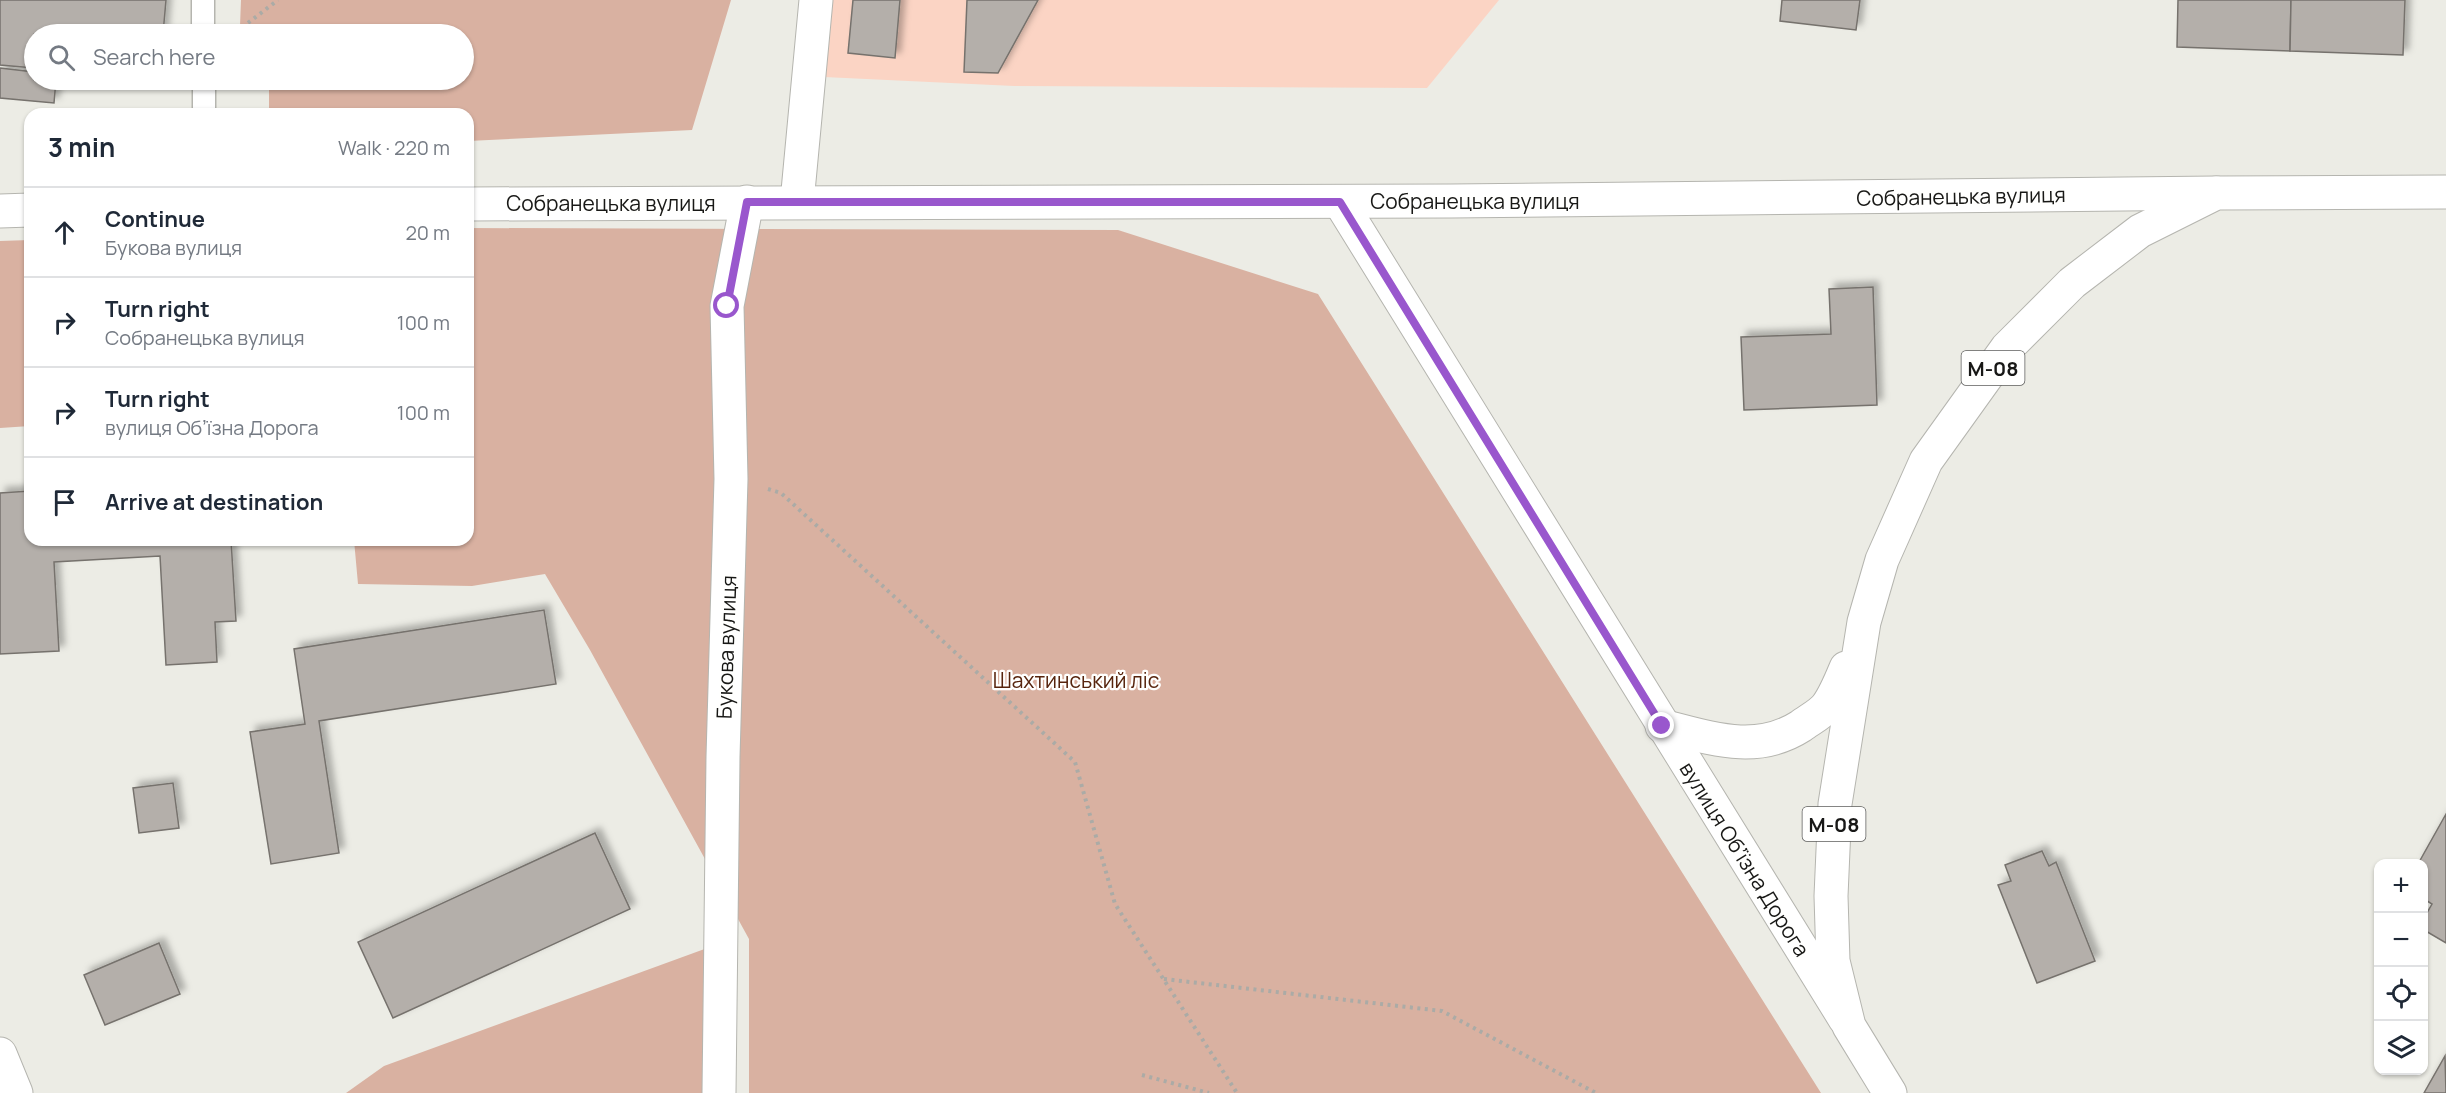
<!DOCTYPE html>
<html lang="en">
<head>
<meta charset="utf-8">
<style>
	:root { --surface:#fff; --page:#f6f6f7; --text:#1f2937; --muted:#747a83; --line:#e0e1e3 }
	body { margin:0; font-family:Manrope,sans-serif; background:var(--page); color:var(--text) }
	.controls { position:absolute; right:18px; bottom:18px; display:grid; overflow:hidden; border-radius:12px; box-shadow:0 2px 4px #0004 }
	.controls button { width:54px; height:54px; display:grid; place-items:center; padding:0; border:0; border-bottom:2px solid var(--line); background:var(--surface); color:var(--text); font:30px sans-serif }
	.stop { position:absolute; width:18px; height:18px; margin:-14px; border:4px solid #9957cd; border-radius:50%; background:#fff }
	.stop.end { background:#9957cd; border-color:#fff; box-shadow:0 2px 6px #0008 }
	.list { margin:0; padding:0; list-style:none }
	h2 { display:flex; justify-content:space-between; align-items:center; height:78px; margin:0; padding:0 24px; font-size:26px }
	h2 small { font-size:20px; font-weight:400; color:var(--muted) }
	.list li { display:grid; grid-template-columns:39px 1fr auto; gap:18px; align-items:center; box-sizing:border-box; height:90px; padding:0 24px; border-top:2px solid var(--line) }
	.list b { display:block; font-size:22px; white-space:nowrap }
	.list p { margin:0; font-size:20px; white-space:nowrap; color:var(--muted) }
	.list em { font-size:20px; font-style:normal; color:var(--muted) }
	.icon { flex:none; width:33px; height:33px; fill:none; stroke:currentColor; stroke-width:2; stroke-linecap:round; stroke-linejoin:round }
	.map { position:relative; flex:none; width:2446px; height:1093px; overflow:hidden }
	.search { position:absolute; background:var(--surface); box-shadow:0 2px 4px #0004; left:24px; top:24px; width:450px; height:66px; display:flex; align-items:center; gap:15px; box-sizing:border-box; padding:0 21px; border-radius:33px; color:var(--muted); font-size:22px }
	.panel { position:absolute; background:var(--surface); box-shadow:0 2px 4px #0004; left:24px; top:108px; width:450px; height:438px; border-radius:18px }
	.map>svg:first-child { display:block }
	.green { fill:#fbd4c4 }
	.forest { fill:#d9b1a1 }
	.building { fill:#b4afaa; stroke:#76726d; stroke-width:1.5; filter:url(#shadow) }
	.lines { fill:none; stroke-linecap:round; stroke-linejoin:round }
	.lane-casing { stroke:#b5b5af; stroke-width:25 }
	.street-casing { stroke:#b5b5af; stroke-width:35 }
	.secondary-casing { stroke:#b5b5af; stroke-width:35 }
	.highway-casing { stroke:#b5b5af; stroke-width:35 }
	.path { stroke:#ababa6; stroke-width:4; stroke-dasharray:3 4.5; stroke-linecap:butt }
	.lane { stroke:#fff; stroke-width:22 }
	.street { stroke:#fff; stroke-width:33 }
	.secondary { stroke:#fff; stroke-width:33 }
	.highway { stroke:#fff; stroke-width:33 }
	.route { stroke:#9957cd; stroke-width:8 }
	.labels { text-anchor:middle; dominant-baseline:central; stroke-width:4.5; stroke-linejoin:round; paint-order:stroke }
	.shield { fill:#fffffe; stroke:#5d5d5c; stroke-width:1.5 }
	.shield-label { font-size:20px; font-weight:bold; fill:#181816 }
	.street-label { font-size:21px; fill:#181816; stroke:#fffffe }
	.park-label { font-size:21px; fill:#57240d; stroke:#fffffe }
</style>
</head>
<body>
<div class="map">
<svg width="2446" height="1093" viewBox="0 0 2446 1093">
	<defs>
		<filter id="shadow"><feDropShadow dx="5.5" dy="-5.5" stdDeviation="3" flood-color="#0004"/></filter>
	</defs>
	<rect width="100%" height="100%" fill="#ecece5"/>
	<polygon class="green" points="832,0 1499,0 1427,88 1014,86 824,77"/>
	<g class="forest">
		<polygon points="241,0 731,0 692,130 468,141 468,114 269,114 269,80 464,80 464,34 269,34 268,30 240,26"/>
		<polygon points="468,228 1118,230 1318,294 1821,1093 749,1093 749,939 590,650 545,574 472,586 358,584 354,540 468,540"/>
		<polygon points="30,240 30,426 0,428 0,241"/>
		<polygon points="721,943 710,1093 346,1093 384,1066"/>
	</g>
	<g class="building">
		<polygon points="0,0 166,0 163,34 34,34 34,68 0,65"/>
		<polygon points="853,0 900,0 895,58 848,53"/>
		<polygon points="967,0 1038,0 998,73 964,72"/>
		<polygon points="1782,0 1860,0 1856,30 1780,21"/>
		<polygon points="2178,0 2291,0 2290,51 2177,47"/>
		<polygon points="2291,0 2405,0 2403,55 2290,51"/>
		<polygon points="0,68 34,72 34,80 56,80 54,103 0,98"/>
		<polygon points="1873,287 1877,405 1744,410 1741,337 1831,334 1829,289"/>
		<polygon points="30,491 30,540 231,540 236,621 215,622 217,662 166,665 160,556 54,562 59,651 0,654 0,493"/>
		<polygon points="544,610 556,684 319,721 339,853 271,864 250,732 305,724 294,649"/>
		<polygon points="173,783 179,828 139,833 133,788"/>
		<polygon points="2446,814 2446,943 2424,930 2424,918 2432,904 2424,899 2424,864 2418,864"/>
		<polygon points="595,833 630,909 393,1018 358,942"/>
		<polygon points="2042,851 2049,866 2056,862 2095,961 2037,983 1998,885 2011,881 2005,865"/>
		<polygon points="159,943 180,994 105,1025 84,975"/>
		<polygon points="2445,1056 2446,1093 2424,1093"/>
	</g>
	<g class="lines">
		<g class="lane-casing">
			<g id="lane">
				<polyline points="203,0 203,34"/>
				<polyline points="204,80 204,114"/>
			</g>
		</g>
		<g class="street-casing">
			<g id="street">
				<polyline points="797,202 816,0"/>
				<polyline points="0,1054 16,1093"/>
				<polyline points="719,1093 723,757 731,479 727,306 747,202"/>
			</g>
		</g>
		<g class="secondary-casing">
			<g id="secondary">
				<polyline points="1340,202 1845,1019"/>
				<polyline points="468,204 1451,201 2216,193"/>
				<polyline points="0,211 30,210"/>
			</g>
		</g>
		<g class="highway-casing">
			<g id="highway">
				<path d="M1662,726C1710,738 1756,755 1801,726C1809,720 1821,714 1827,706C1835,695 1841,680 1846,668"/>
				<polyline points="1890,1093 1849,1026 1833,961 1831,896 1835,804 1864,622 1882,560 1926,461 2007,348 2072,283 2140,231 2216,193 2446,192"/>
			</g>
		</g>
		<g class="path">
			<polyline points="236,32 278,0"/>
			<polyline points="768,489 781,493 1075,762 1115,904 1237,1093"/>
			<polyline points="1164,979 1442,1011 1596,1093"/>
			<polyline points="1142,1075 1209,1093"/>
		</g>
		<use href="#lane" class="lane"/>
		<use href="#street" class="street"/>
		<use href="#secondary" class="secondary"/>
		<use href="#highway" class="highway"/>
	</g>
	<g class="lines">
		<polyline class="route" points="727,306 747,202 1340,202 1662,726"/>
	</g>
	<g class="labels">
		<g class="shield">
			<rect x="1961.5" y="351" width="63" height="34" rx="4.5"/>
			<rect x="1802.5" y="807" width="63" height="34" rx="4.5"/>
		</g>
		<g class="shield-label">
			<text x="1993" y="368">М-08</text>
			<text x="1834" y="824">М-08</text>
		</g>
		<g class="street-label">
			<text transform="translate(1961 196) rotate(-1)">Собранецька вулиця</text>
			<text x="1475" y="201">Собранецька вулиця</text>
			<text x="611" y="203">Собранецька вулиця</text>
			<text transform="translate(726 647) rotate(-88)">Букова вулиця</text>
			<text transform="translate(1745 859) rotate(58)">вулиця Обʼїзна Дорога</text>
		</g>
		<g class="park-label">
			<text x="1076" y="680">Шахтинський ліс</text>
		</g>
	</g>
</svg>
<div class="controls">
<button>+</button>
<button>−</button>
<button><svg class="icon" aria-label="locate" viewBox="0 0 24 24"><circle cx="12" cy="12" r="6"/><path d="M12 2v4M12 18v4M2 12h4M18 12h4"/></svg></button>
<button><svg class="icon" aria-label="layers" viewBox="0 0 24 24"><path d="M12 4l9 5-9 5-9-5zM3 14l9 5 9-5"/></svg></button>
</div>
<div class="stop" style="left:727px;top:306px"></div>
<div class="stop end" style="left:1662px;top:726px"></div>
<div class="search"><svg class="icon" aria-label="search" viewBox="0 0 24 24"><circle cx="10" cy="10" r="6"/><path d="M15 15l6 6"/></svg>Search here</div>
<section class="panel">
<h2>3 min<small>Walk · 220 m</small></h2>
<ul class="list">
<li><svg class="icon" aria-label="ahead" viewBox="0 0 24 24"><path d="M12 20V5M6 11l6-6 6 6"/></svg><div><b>Continue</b><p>Букова вулиця</p></div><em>20 m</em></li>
<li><svg class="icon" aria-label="right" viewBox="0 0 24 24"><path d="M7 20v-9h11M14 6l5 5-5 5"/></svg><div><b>Turn right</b><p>Собранецька вулиця</p></div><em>100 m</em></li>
<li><svg class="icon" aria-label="right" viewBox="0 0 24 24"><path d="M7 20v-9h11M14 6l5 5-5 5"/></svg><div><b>Turn right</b><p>вулиця Обʼїзна Дорога</p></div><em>100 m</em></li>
<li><svg class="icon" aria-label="arrive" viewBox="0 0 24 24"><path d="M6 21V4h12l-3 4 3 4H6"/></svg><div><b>Arrive at destination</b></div></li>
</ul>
</section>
</div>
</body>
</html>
